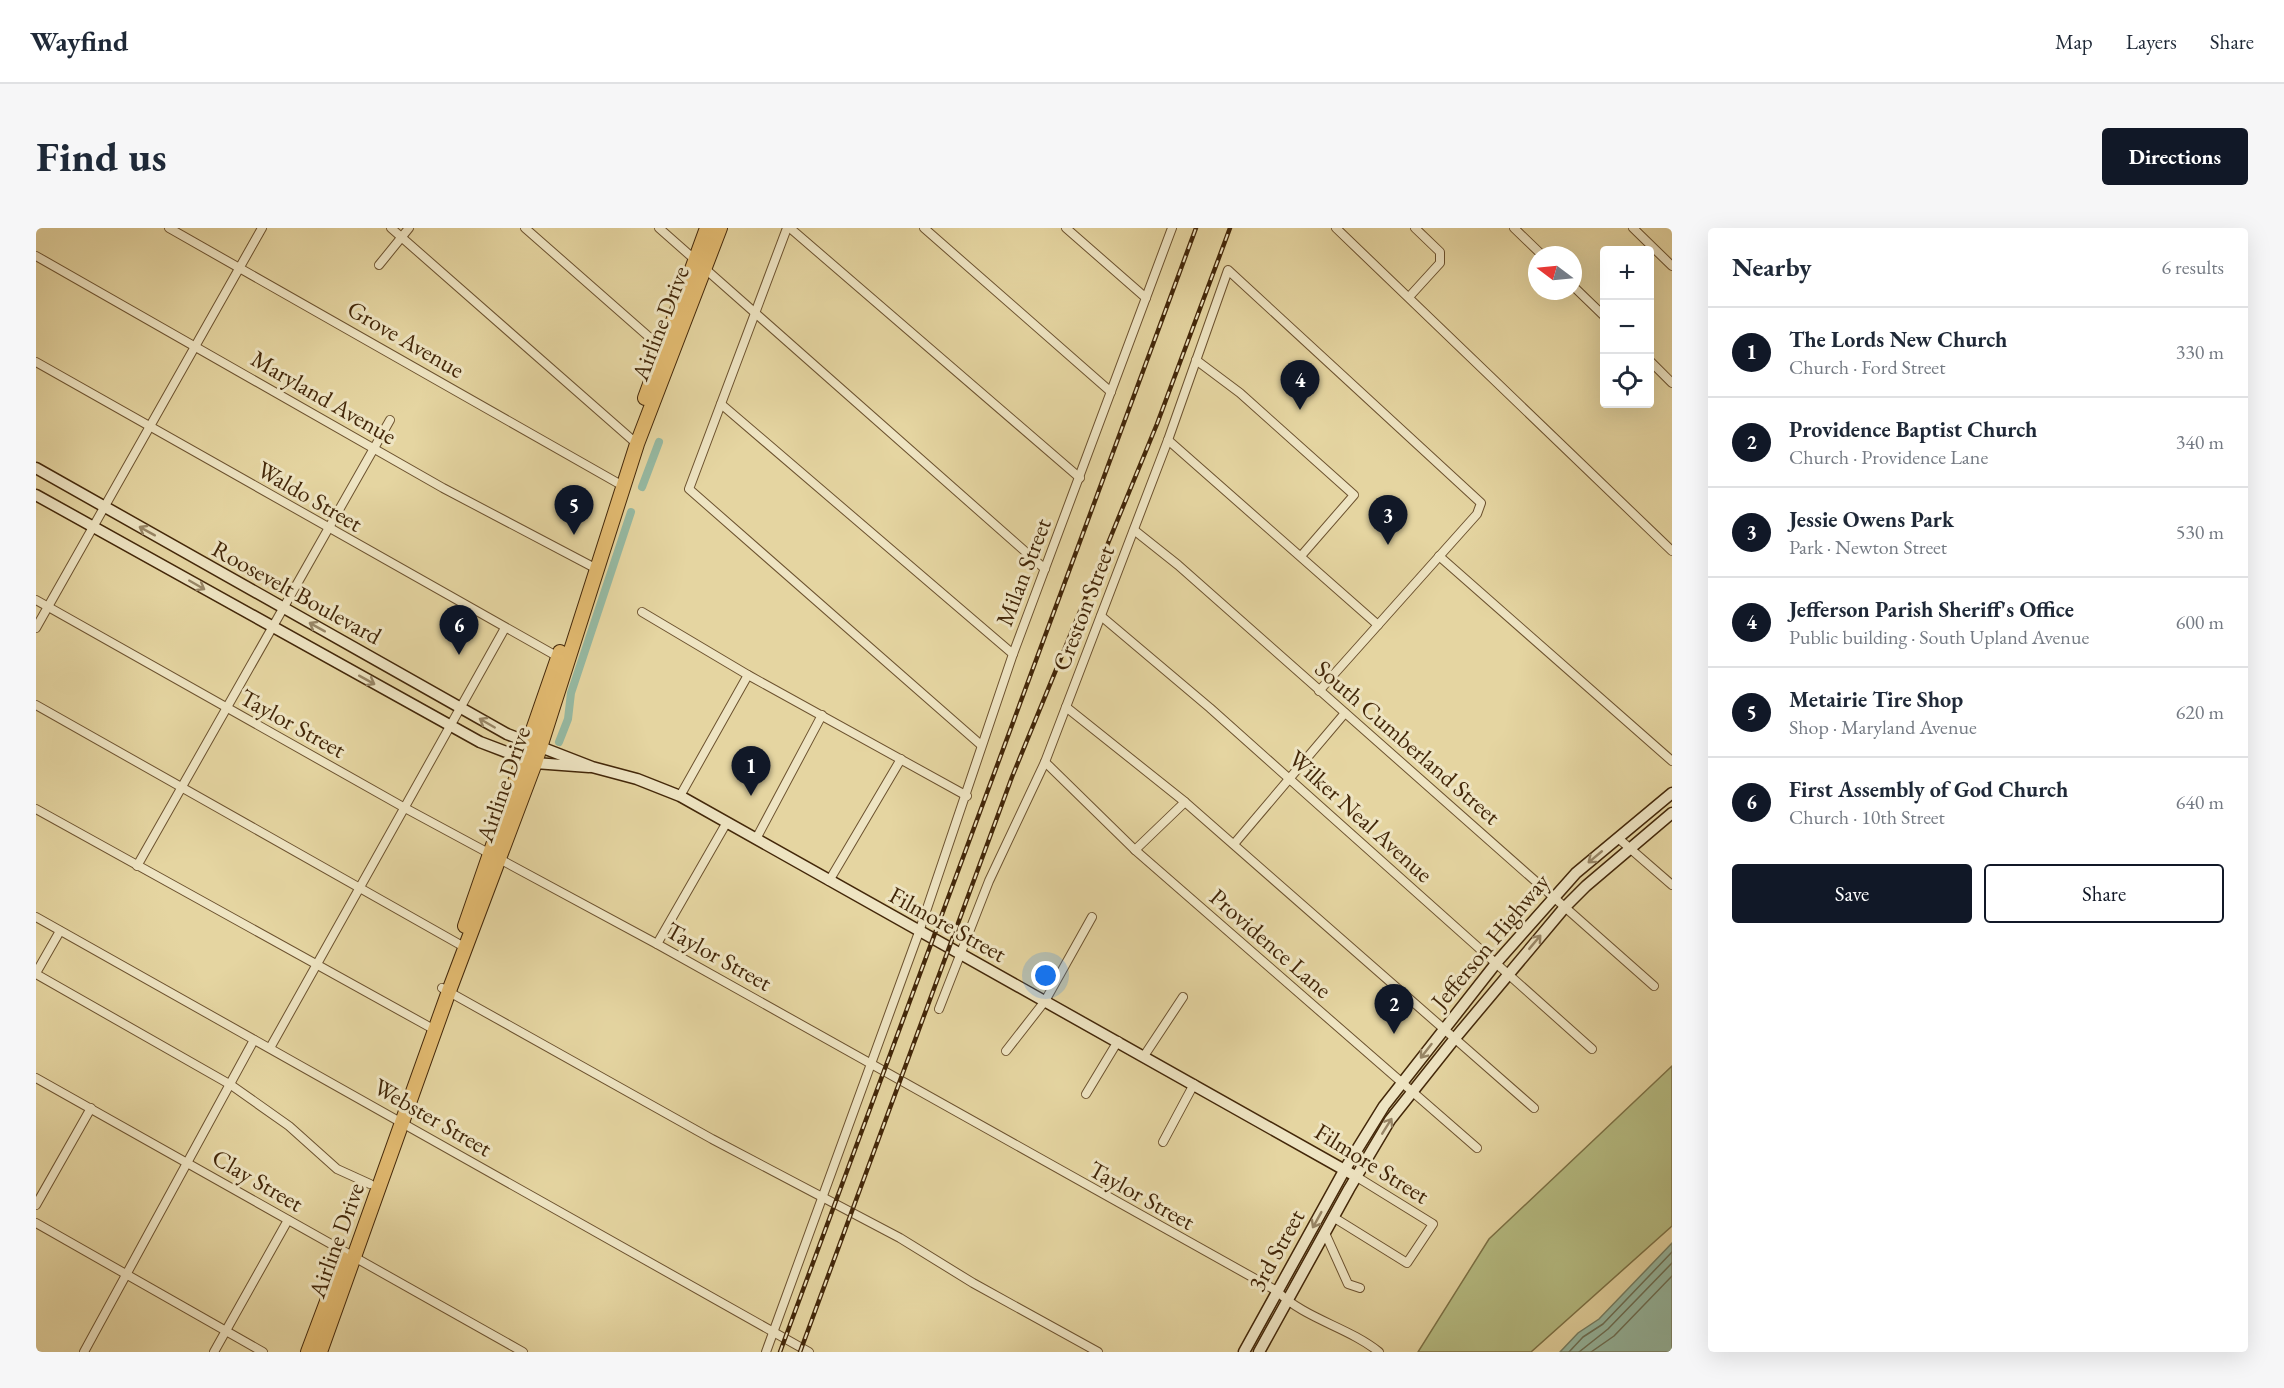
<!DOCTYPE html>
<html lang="en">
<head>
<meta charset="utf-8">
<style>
	:root { --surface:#fff; --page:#f6f6f7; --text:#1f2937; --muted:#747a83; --line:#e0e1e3; --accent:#111827 }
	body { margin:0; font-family:"EB Garamond",serif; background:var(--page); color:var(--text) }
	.controls { position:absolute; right:18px; top:18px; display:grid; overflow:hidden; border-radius:6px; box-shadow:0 6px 24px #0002 }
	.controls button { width:54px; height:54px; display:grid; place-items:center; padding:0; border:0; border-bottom:2px solid var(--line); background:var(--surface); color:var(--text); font:30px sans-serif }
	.compass { position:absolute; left:1492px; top:18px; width:54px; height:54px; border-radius:50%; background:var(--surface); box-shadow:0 6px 24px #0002; rotate:286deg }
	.you { position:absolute; left:1010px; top:748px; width:21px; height:21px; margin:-15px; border:4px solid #fff; border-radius:50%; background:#1a73e8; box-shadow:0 0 0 9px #1a73e833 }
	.badge { display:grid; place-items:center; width:39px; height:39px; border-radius:50%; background:var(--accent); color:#fff; font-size:20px; font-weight:700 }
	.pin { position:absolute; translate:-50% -50px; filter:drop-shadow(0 2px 3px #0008) }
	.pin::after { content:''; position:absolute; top:32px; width:21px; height:18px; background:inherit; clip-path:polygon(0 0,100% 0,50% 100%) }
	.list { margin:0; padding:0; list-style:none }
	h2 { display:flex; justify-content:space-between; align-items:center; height:78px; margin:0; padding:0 24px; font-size:26px }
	h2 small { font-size:20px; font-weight:400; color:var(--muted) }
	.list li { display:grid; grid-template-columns:39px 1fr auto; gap:18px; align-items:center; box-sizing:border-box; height:90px; padding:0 24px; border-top:2px solid var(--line) }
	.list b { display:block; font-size:22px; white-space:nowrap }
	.list p { margin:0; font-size:20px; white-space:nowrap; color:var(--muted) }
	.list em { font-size:20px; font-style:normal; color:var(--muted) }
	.actions { display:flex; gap:12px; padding:18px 24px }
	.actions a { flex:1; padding:14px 0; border:2px solid var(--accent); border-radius:6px; text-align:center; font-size:21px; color:var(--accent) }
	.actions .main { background:var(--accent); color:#fff }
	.icon { flex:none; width:33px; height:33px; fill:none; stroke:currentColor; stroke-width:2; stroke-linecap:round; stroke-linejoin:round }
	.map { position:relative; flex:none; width:1636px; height:1124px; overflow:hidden; border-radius:6px }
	header { display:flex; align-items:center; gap:36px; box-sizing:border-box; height:84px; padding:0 30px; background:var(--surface); border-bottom:2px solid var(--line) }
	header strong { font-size:28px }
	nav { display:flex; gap:33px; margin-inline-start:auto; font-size:21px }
	.intro { display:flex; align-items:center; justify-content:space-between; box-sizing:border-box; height:144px; padding:0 36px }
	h1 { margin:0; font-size:42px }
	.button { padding:15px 27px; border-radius:6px; background:var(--accent); color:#fff; font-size:21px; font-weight:700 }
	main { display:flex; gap:36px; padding:0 36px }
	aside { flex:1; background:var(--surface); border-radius:6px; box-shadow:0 6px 24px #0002 }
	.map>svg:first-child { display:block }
	.green { fill:#b6bd83; stroke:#7c7246; stroke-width:1.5 }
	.water { fill:#96b9a2; stroke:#757f65; stroke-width:1.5 }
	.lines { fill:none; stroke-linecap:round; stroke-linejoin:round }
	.shore { stroke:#6c7056; stroke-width:1.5 }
	.canal { stroke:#96b9a2; stroke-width:8 }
	.street-casing { stroke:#6c522f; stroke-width:10 }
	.secondary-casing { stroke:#432709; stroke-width:13 }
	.highway-casing { stroke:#432709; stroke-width:16 }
	.street { stroke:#eee4c2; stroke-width:8 }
	.secondary { stroke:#eee4c2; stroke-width:10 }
	.highway { stroke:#e2ba70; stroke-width:14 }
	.rail-casing { stroke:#432709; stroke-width:4.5 }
	.rail { stroke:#eee4c2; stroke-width:2; stroke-dasharray:7; stroke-linecap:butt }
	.oneway { stroke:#988666 }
	.labels { text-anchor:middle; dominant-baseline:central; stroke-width:6; stroke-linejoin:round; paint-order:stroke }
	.street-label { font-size:24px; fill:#432709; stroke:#eee4c2 }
</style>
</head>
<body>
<header>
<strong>Wayfind</strong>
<nav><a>Map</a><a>Layers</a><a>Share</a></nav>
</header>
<div class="intro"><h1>Find us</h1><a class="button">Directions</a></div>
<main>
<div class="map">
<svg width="1636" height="1124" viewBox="0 0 1636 1124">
	<rect width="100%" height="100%" fill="#e5d5a1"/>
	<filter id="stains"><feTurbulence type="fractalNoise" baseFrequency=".00333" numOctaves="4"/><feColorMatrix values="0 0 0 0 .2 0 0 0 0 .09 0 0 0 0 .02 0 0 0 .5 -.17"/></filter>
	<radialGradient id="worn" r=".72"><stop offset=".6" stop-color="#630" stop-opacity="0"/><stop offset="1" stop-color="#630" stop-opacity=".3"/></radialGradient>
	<polygon class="green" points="1636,838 1636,998 1495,1124 1382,1124 1453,1011"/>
	<polygon class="water" points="1636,1015 1636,1124 1524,1124 1542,1105 1563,1091"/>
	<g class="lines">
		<g class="shore">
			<polyline points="1533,1124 1547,1109 1567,1096 1636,1024"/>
			<polyline points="1543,1124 1572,1101 1636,1035"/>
			<polyline points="1555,1124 1578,1108 1636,1048"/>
		</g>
		<g class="canal">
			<polyline points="606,259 623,214"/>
			<polyline points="523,514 532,491 535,465 595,284"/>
		</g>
		<g class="street-casing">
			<g id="street">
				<polyline points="133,0 587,258"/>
				<polyline points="355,0 601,216"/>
				<polyline points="489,0 629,123"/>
				<polyline points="623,0 1009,341"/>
				<polyline points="751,0 653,261 945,517"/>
				<polyline points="754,0 1044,250"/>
				<polyline points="888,0 1075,164"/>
				<polyline points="1030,0 1110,70"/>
				<polyline points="1300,0 1636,323"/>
				<polyline points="1478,0 1506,27"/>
				<polyline points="1597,0 1636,38"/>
				<polyline points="0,28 407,260 559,340"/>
				<polyline points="343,37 373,0"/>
				<polyline points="1537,58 1568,88"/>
				<polyline points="1373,69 1404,35 1404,24 1379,0"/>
				<polyline points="1160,132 1204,165 1318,267 1265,328"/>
				<polyline points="1614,133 1636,155"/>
				<polyline points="0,134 524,430"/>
				<polyline points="685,176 977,426"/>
				<polyline points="1132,212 1342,397"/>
				<polyline points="1098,302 1142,337 1618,758"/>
				<polyline points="1403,328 1636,533"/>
				<path d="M0,372L369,580L621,716L1241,1063C1269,1091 1312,1099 1343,1124"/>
				<polyline points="606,384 712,447 931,568"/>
				<polyline points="1065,388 1174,480 1556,821"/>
				<polyline points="0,400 226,0"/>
				<polyline points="0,477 430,720"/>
				<polyline points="1030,479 1149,574 1498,880"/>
				<polyline points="1009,534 1099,622 1441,920"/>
				<polyline points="644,568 712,447"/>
				<polyline points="0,581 399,802"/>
				<polyline points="1582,610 1636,657"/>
				<polyline points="720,611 786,487"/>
				<polyline points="1198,616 1309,485"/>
				<polyline points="1099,622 1149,574"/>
				<polyline points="101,638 354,192"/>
				<polyline points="793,653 865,531"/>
				<polyline points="0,689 773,1124"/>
				<polyline points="621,716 691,594"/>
				<polyline points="0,745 24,703"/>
				<polyline points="0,746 195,857 253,898 301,941 334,956"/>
				<polyline points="406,760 676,911 864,1010 937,1055 1062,1124"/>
				<polyline points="903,781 953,653 1009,534 1132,212 1192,42 1445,275 1441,286 1283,463"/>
				<polyline points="234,820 469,400"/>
				<polyline points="970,823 1009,773 1056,689"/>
				<polyline points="1108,828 1147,769"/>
				<polyline points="0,850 487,1124"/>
				<polyline points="1050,866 1082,813"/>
				<polyline points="1127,914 1158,856"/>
				<polyline points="0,977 55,880"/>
				<polyline points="1297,989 1371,1035 1397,996 1321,949"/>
				<polyline points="0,995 227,1124"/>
				<polyline points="1289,1005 1312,1056 1324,1060"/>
				<polyline points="48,1124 218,812"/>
				<polyline points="178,1124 252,992"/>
				<polyline points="730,1124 883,704 977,426 1136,0"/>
			</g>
		</g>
		<g class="secondary-casing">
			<g id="secondary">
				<polyline points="0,240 471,506 556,539 601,551 644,568 1321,949"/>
				<polyline points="0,267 444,514 499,535 553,539"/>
				<polyline points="1208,1124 1309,941 1348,878 1461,734 1540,645 1636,565"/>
				<polyline points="1223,1124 1313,961 1354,892 1420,809 1529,679 1550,658 1636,585"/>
			</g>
		</g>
		<g class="highway-casing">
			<g id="highway">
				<polyline points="609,170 671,0"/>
				<polyline points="429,698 524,424"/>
				<polyline points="272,1124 307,1031"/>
				<polyline points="284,1124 413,763 499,535 601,216 684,0"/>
			</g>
		</g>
		<use href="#street" class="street"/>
		<use href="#secondary" class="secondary"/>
		<use href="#highway" class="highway"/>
		<g class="rail-casing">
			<g id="rail">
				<polyline points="744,1124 1160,0"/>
				<polyline points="764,1124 976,549 1121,196 1194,0"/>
			</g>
		</g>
		<use href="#rail" class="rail"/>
	</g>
	<defs><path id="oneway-shaft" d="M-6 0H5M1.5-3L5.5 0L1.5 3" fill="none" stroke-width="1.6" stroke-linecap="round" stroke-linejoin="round" transform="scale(1.5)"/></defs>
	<g class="oneway">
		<use href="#oneway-shaft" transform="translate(111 303) rotate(-151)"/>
		<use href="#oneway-shaft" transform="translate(161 357) rotate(30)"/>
		<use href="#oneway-shaft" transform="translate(281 399) rotate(-151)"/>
		<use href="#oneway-shaft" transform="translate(331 452) rotate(29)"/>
		<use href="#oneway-shaft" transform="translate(451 495) rotate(-150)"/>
		<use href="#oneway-shaft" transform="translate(1559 629) rotate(140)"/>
		<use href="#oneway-shaft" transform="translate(1499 714) rotate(-50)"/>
		<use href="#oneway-shaft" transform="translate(1390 823) rotate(128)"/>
		<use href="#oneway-shaft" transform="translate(1351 898) rotate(-58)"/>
		<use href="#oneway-shaft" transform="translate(1281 992) rotate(119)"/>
	</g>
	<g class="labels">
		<g class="street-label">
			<text transform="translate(624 95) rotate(-69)">Airline Drive</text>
			<text transform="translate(370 111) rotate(30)">Grove Avenue</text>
			<text transform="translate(288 169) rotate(30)">Maryland Avenue</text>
			<text transform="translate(274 268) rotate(30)">Waldo Street</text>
			<text transform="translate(987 344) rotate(-69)">Milan Street</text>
			<text transform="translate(261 364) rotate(29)">Roosevelt Boulevard</text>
			<text transform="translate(1047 380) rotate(-69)">Creston Street</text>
			<text transform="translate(257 495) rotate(29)">Taylor Street</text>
			<text transform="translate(1372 514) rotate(41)">South Cumberland Street</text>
			<text transform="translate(467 556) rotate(-71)">Airline Drive</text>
			<text transform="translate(1325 588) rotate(42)">Wilker Neal Avenue</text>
			<text transform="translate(912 696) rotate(29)">Filmore Street</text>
			<text transform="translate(1454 713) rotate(-50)">Jefferson Highway</text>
			<text transform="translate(1235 715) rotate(41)">Providence Lane</text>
			<text transform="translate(683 728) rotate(29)">Taylor Street</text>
			<text transform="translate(397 889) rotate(30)">Webster Street</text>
			<text transform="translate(1336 935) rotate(32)">Filmore Street</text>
			<text transform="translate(222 952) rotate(30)">Clay Street</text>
			<text transform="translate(1106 967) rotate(29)">Taylor Street</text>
			<text transform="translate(300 1012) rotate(-70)">Airline Drive</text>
			<text transform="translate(1240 1022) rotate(-61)">3rd Street</text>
		</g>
	</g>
	<rect width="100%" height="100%" filter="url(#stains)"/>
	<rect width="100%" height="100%" fill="url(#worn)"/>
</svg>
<div class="controls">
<button>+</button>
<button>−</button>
<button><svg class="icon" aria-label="locate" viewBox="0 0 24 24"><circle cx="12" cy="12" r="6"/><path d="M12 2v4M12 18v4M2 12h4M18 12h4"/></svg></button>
</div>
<svg class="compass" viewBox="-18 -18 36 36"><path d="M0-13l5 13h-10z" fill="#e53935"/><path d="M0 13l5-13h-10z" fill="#747a83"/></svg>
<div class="you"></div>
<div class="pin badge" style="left:715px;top:568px">1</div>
<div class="pin badge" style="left:1358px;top:806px">2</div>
<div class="pin badge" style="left:1352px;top:317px">3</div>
<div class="pin badge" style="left:1264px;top:182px">4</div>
<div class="pin badge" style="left:538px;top:307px">5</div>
<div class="pin badge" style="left:423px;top:427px">6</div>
</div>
<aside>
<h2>Nearby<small>6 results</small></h2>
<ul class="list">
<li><span class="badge">1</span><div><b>The Lords New Church</b><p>Church · Ford Street</p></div><em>330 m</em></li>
<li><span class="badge">2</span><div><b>Providence Baptist Church</b><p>Church · Providence Lane</p></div><em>340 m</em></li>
<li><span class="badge">3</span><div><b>Jessie Owens Park</b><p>Park · Newton Street</p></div><em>530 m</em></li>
<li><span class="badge">4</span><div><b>Jefferson Parish Sheriff's Office</b><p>Public building · South Upland Avenue</p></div><em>600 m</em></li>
<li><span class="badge">5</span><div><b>Metairie Tire Shop</b><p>Shop · Maryland Avenue</p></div><em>620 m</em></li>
<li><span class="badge">6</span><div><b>First Assembly of God Church</b><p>Church · 10th Street</p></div><em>640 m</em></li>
</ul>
<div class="actions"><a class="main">Save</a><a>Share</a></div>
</aside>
</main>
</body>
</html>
